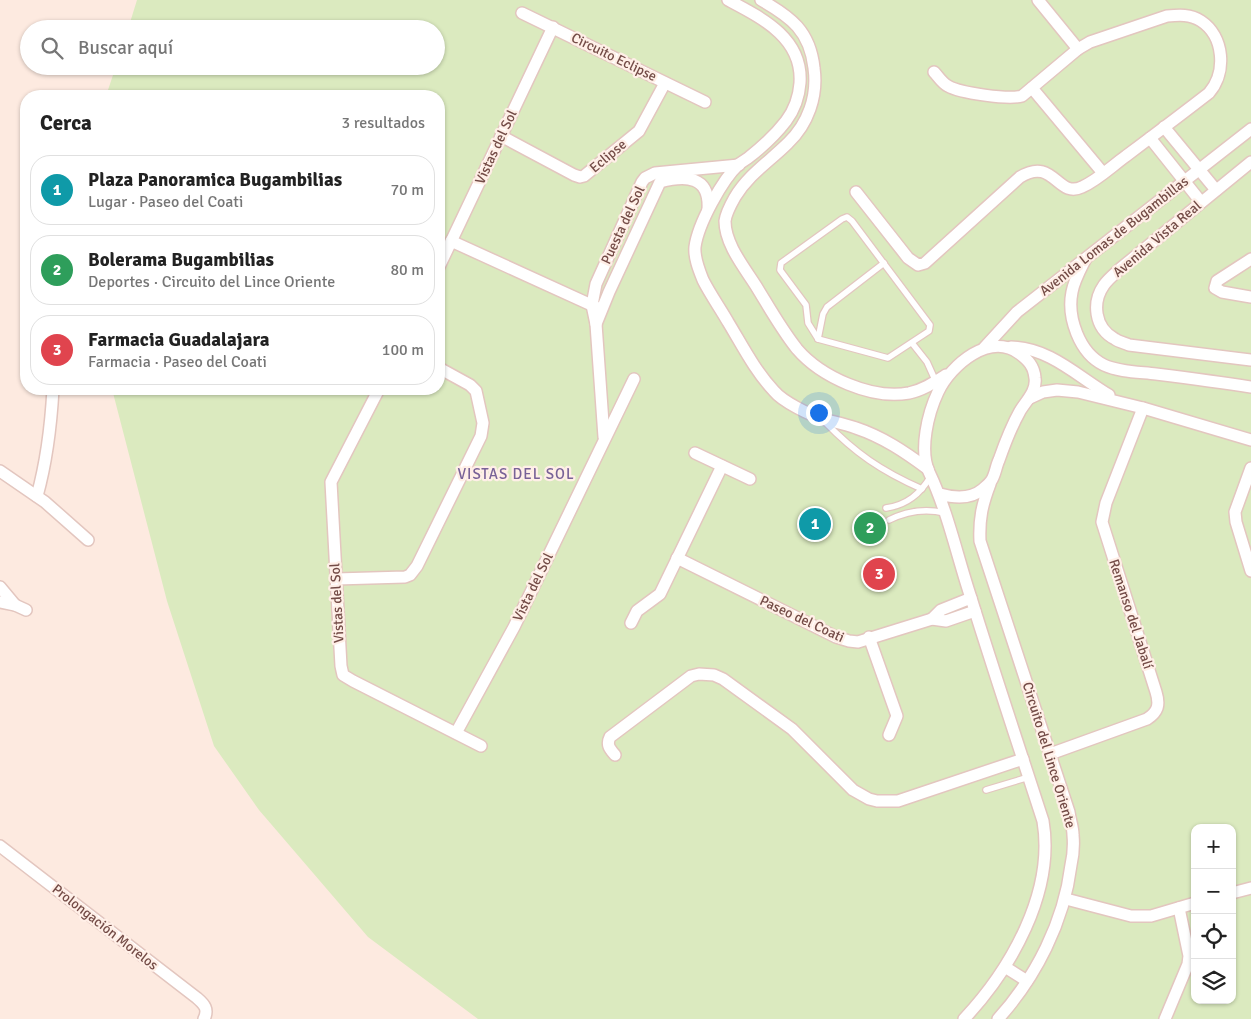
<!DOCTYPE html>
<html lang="es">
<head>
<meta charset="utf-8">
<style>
	:root { --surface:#fff; --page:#f6f6f6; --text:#222; --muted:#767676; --line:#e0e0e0; --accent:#ea4247 }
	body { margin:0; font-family:Signika,sans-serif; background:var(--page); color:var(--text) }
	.controls { position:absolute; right:15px; bottom:15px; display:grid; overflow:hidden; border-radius:10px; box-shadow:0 1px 4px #0004 }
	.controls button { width:45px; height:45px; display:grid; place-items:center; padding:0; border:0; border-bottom:1px solid var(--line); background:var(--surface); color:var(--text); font:25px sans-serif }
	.you { position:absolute; left:818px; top:412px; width:18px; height:18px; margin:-12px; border:4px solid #fff; border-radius:50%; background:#1a73e8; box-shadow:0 0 0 8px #1a73e833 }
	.badge { display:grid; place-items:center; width:32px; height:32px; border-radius:50%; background:var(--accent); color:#fff; font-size:16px; font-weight:700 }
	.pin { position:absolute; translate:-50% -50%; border:2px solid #fff; box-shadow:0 1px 5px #0006 }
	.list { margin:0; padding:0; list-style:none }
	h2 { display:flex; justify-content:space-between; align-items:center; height:65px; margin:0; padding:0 20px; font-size:21px }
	h2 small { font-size:16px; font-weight:400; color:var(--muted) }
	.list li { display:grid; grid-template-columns:32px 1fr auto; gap:15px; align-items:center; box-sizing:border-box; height:70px; margin:0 10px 10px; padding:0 10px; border:1px solid var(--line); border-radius:20px }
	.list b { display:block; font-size:19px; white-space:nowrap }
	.list p { margin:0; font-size:16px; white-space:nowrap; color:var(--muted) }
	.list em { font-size:16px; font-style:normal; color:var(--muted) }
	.icon { flex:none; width:28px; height:28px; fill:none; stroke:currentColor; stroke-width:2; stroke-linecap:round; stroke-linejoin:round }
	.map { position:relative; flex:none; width:1251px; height:1019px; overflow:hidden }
	.search { position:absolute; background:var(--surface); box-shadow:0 1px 4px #0004; left:20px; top:20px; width:425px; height:55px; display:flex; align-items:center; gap:12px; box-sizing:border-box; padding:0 18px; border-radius:28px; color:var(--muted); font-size:19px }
	.panel { position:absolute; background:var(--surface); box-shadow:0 1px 4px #0004; left:20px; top:90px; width:425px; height:305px; border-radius:20px }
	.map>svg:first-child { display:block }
	.green { fill:#dbeabf; fill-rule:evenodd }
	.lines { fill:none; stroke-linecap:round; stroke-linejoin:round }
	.service-casing { stroke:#e3c6bf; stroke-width:8 }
	.minor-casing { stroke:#e3c6bf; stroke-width:14 }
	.service { stroke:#fff; stroke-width:5.5 }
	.minor { stroke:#fff; stroke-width:11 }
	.labels { text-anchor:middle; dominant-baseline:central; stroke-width:4.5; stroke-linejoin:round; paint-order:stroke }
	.street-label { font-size:14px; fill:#744c47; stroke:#ffefe7 }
	.neighbourhood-label { font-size:15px; letter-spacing:1px; fill:#786297; stroke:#ffefe7 }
</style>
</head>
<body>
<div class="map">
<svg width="1251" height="1019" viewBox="0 0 1251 1019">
	<rect width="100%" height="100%" fill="#fdeae0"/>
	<path class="green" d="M137,0H1251V1019H478L368,937L259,810L214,746L167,601L112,389H439V96H106L116,66H436V29H128ZM1195,828H1232V1000H1195Z"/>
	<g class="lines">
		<g class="service-casing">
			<g id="service">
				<polygon points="847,217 852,221 930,325 929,331 888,358 818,339 808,323 806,305 780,270 781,263 842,219"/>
				<polyline points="818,339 823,314 827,307 884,263"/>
				<polyline points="912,343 927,362 936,382"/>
				<path d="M824,421C855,453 881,471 922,489"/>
				<path d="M886,508C907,505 920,494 931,476"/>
				<path d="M889,520C907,511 925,508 945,513"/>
				<polyline points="986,790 1029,777"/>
			</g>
		</g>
		<g class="minor-casing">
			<g id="minor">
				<path d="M728,0C762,18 803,38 800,83C799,97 795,109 786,121C776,134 761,148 748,158C745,160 742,162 739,164C722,180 698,224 695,247C694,258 699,270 703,280C710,294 720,308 728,322C742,345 755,371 774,391C783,402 810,415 823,419C834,422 845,424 856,428C883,437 905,452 928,469"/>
				<path d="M761,0C791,17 810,31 814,68C818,96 808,124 788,143C770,161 749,174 735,197C731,204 726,213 725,221C725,244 744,267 756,286C769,307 781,329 797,349C821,377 872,400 909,393C923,390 935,382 946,375"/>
				<polyline points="1038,0 1078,49"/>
				<polyline points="522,13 705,102"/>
				<polyline points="1032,88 1103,173"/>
				<polyline points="1164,127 1216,190"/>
				<polyline points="501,136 574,175 580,177 584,176 639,131 665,83"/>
				<polyline points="1150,138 1201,202"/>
				<path d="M1251,162L1121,268C1116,273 1109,278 1104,285C1092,302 1094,328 1115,339C1119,342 1125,343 1129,345L1251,360"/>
				<path d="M856,192L908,258L918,265L925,263L1020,177C1054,156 1057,199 1082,187C1098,180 1112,166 1126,156C1154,135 1182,114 1209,93C1227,72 1224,36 1201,21C1190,14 1179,15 1167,16L1090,42L1078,49L1022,96C1009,100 960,93 948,86C942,83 938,76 934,72"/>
				<polyline points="451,241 598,308"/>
				<polyline points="1251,259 1217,281 1215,288 1222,292 1251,297"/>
				<path d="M1085,260C1080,270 1074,281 1072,292C1067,317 1079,353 1104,365C1119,372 1139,372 1156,374C1188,378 1219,382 1251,387"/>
				<polyline points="439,267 553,27"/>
				<path d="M596,324L609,292L660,182C686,175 710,176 708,209"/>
				<path d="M1011,347C1050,348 1077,376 1109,395"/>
				<polyline points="984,348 1017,312 1251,129"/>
				<polyline points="379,389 331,482 341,666 343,675 353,681 481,746"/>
				<polyline points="1030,398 1043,392 1057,390 1078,392 1143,408 1251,440"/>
				<polyline points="604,437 596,324 592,305 596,284 642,182 645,178 655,173 739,165"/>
				<polyline points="695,453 750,479"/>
				<polyline points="1251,468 1235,512 1236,522 1251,571"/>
				<polyline points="0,471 45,502 88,540"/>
				<path d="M990,484C982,505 979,519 980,541L1069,812C1070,820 1073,827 1073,835C1074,845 1073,856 1071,865C1064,922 1036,977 998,1019"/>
				<path d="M940,494C954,498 970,500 983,489C985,487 989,484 991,481C995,476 996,466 999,460C1005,443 1011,427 1020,411C1026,401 1037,391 1035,378C1034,366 1028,360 1020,354C990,331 951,365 938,392C928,413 919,450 929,472C948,512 957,556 971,598C994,672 1019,747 1043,821C1055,892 1011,969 964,1019"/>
				<path d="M37,496C47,460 51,425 53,389"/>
				<polyline points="677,558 836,637 849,641 858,642 932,619 946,621 975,611"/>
				<polyline points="336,579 405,577 410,575 417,566 481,436 483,423 476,391 470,385 439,368"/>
				<polyline points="0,587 15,605"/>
				<polyline points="0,602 15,605 26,610"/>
				<polyline points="932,619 941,610 971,598"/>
				<polyline points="631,623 637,611 660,594 722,466"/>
				<polyline points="869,637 897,716 889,735"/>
				<polyline points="456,733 514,627 634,379"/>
				<path d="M1050,754L1147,719C1158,712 1160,705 1156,692L1102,522L1106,503L1143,408"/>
				<path d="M615,755C610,749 606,745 610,737L691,676L699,674L714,675L723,679L792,729L853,790L869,799L877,801H898L1023,759"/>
				<path d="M0,846L197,998C204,1004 209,1009 204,1019"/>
				<polyline points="1232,893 1251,888"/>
				<polyline points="1066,899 1131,916 1151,916 1195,903"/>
				<polyline points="1005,967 1027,981"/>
				<polyline points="1165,1019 1188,964 1189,956 1179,908"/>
			</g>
		</g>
		<use href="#service" class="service"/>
		<use href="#minor" class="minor"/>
	</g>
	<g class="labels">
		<g class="street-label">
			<text transform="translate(614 57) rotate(26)">Circuito Eclipse</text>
			<text transform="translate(496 147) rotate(-65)">Vistas del Sol</text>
			<text transform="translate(608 156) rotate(-40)">Eclipse</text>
			<text transform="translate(623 225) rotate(-65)">Puesta del Sol</text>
			<text transform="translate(1114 236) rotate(-38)">Avenida Lomas de Bugambillas</text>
			<text transform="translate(1157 239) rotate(-40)">Avenida Vista Real</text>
			<text transform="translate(533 587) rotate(-64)">Vista del Sol</text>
			<text transform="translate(337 603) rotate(-93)">Vistas del Sol</text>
			<text transform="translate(1131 614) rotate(72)">Remanso del Jabalí</text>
			<text transform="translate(802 619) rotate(25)">Paseo del Coati</text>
			<text transform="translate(1049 755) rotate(73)">Circuito del Lince Oriente</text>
			<text transform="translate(105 927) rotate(38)">Prolongación Morelos</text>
		</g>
		<g class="neighbourhood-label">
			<text x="516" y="474">VISTAS DEL SOL</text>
		</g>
	</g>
</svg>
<div class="controls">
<button>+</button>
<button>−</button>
<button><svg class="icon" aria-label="locate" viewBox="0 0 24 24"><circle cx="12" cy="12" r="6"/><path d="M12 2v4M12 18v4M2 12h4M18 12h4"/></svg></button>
<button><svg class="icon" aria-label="layers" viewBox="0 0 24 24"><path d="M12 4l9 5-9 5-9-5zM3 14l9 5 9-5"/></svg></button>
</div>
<div class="you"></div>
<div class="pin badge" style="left:815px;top:524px;background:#0f9aa8">1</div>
<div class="pin badge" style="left:870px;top:528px;background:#2e9e5b">2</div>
<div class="pin badge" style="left:879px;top:574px;background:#e0444e">3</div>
<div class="search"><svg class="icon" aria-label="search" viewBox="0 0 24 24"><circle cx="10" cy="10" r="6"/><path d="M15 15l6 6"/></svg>Buscar aquí</div>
<section class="panel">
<h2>Cerca<small>3 resultados</small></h2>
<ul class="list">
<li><span class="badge" style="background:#0f9aa8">1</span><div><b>Plaza Panoramica Bugambilias</b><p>Lugar · Paseo del Coati</p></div><em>70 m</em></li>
<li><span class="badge" style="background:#2e9e5b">2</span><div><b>Bolerama Bugambilias</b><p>Deportes · Circuito del Lince Oriente</p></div><em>80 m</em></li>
<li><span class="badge" style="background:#e0444e">3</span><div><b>Farmacia Guadalajara</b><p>Farmacia · Paseo del Coati</p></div><em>100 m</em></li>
</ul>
</section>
</div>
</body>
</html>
